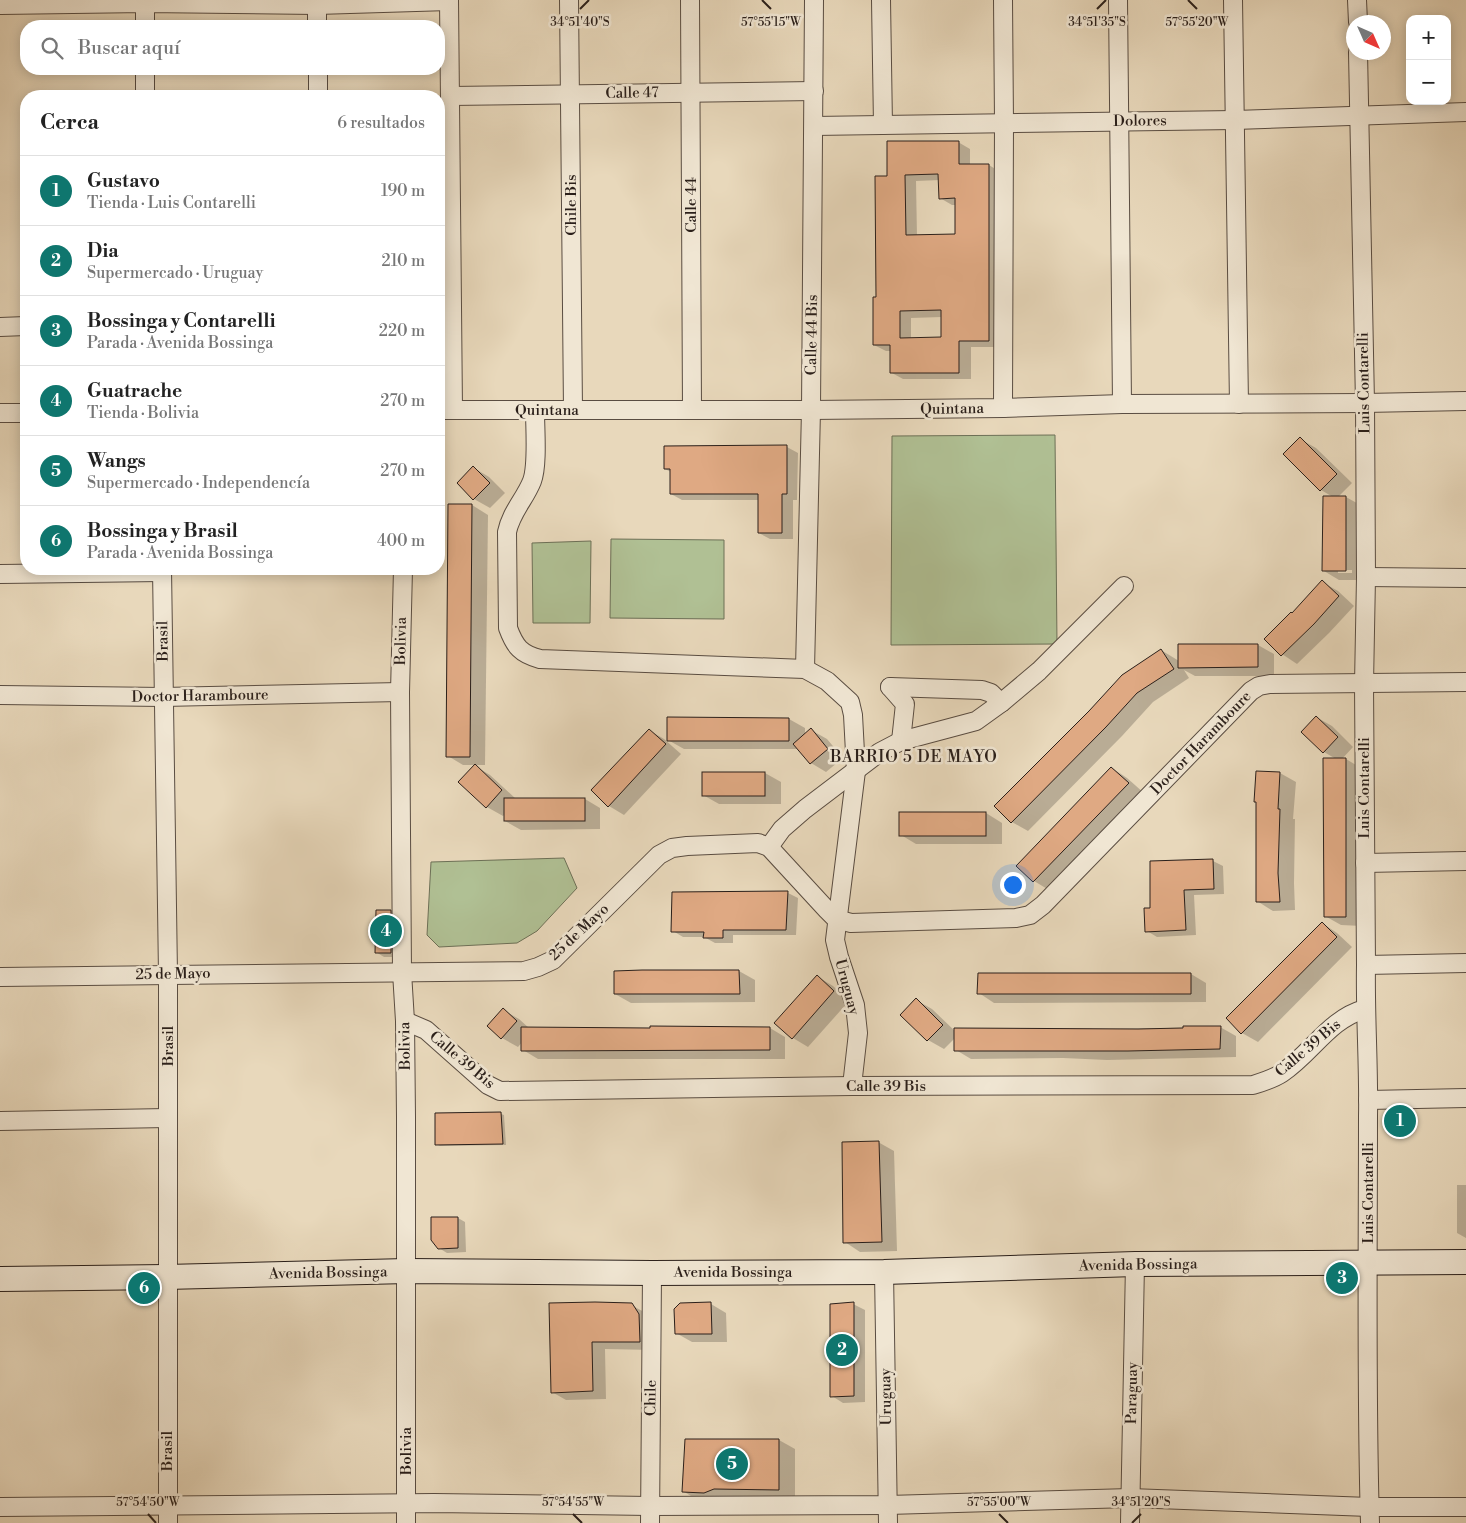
<!DOCTYPE html>
<html lang="es">
<head>
<meta charset="utf-8">
<style>
	:root { --surface:#fff; --page:#f2f2f2; --text:#222; --muted:#767676; --line:#e0e0e0; --accent:#0f766e }
	body { margin:0; font-family:"Libre Bodoni",serif; background:var(--page); color:var(--text) }
	.controls { position:absolute; right:15px; top:15px; display:grid; overflow:hidden; border-radius:10px; box-shadow:0 2px 12px #0003 }
	.controls button { width:45px; height:45px; display:grid; place-items:center; padding:0; border:0; border-bottom:1px solid var(--line); background:var(--surface); color:var(--text); font:25px sans-serif }
	.compass { position:absolute; left:1346px; top:15px; width:45px; height:45px; border-radius:50%; background:var(--surface); box-shadow:0 2px 12px #0003; rotate:135deg }
	.you { position:absolute; left:1012px; top:884px; width:18px; height:18px; margin:-12px; border:4px solid #fff; border-radius:50%; background:#1a73e8; box-shadow:0 0 0 8px #1a73e833 }
	.badge { display:grid; place-items:center; width:32px; height:32px; border-radius:50%; background:var(--accent); color:#fff; font-size:16px; font-weight:700 }
	.pin { position:absolute; translate:-50% -50%; border:2px solid #fff; box-shadow:0 1px 5px #0006 }
	.list { margin:0; padding:0; list-style:none }
	h2 { display:flex; justify-content:space-between; align-items:center; height:65px; margin:0; padding:0 20px; font-size:21px }
	h2 small { font-size:16px; font-weight:400; color:var(--muted) }
	.list li { display:grid; grid-template-columns:32px 1fr auto; gap:15px; align-items:center; box-sizing:border-box; height:70px; padding:0 20px; border-top:1px solid var(--line) }
	.list b { display:block; font-size:19px; white-space:nowrap }
	.list p { margin:0; font-size:16px; white-space:nowrap; color:var(--muted) }
	.list em { font-size:16px; font-style:normal; color:var(--muted) }
	.icon { flex:none; width:28px; height:28px; fill:none; stroke:currentColor; stroke-width:2; stroke-linecap:round; stroke-linejoin:round }
	.map { position:relative; flex:none; width:1466px; height:1523px; overflow:hidden }
	.search { position:absolute; background:var(--surface); box-shadow:0 2px 12px #0003; left:20px; top:20px; width:425px; height:55px; display:flex; align-items:center; gap:12px; box-sizing:border-box; padding:0 18px; border-radius:20px; color:var(--muted); font-size:19px }
	.panel { position:absolute; background:var(--surface); box-shadow:0 2px 12px #0003; left:20px; top:90px; width:425px; height:485px; border-radius:20px }
	.map>svg:first-child { display:block }
	.green { fill:#b0c094; stroke:#6d7057 }
	.shadow { fill:#0003; fill-rule:evenodd }
	.building { fill:#dfa983; stroke:#2a1f1a; fill-rule:evenodd }
	.lines { fill:none; stroke-linecap:round; stroke-linejoin:round }
	.minor-casing { stroke:#5a4d42; stroke-width:20 }
	.secondary-casing { stroke:#2a1f1a; stroke-width:26 }
	.minor { stroke:#f0e6d3; stroke-width:18 }
	.secondary { stroke:#f0e6d3; stroke-width:24 }
	.ticks { fill:none; stroke:#2a1f1a; stroke-width:2 }
	.labels { text-anchor:middle; dominant-baseline:central; stroke-width:5; stroke-linejoin:round; paint-order:stroke }
	.street-label { font-size:15px; fill:#2a1f1a; stroke:#f0e6d3 }
	.neighbourhood-label { font-size:16px; letter-spacing:1px; fill:#2a1f1a; stroke:#f0e6d3 }
	.ticks-label { font-size:12px; text-anchor:middle; fill:#2a1f1a; stroke:#f0e6d3; stroke-width:5; stroke-linejoin:round; paint-order:stroke }
</style>
</head>
<body>
<div class="map">
<svg width="1466" height="1523" viewBox="0 0 1466 1523">
	<rect width="100%" height="100%" fill="#e8d8bb"/>
	<filter id="stains"><feTurbulence type="fractalNoise" baseFrequency=".004" numOctaves="4"/><feColorMatrix values="0 0 0 0 .2 0 0 0 0 .09 0 0 0 0 .02 0 0 0 .5 -.17"/></filter>
	<radialGradient id="worn" r=".72"><stop offset=".6" stop-color="#630" stop-opacity="0"/><stop offset="1" stop-color="#630" stop-opacity=".3"/></radialGradient>
	<g class="green">
		<polygon points="1055,435 1057,644 891,645 892,436"/>
		<polygon points="611,539 724,540 724,619 610,618"/>
		<polygon points="591,541 590,623 533,623 532,543"/>
		<polygon points="564,858 577,888 537,931 517,943 439,947 427,935 431,862"/>
	</g>
	<g class="shadow">
		<path d="M958,142L970,149V166L989,165L1000,172V347H971V379H903L892,373V351H886L874,345L888,177ZM940,180V198L952,205H956V235L917,236L916,181ZM942,317V338L911,339V318Z"/>
		<path d="M1300,439L1316,448L1352,483L1338,497H1346L1362,506V580H1339L1324,571L1333,497L1321,490ZM1338,570H1352V573H1338Z"/>
		<polygon points="787,447 798,453 797,500 793,500 793,539 770,539 759,533 760,500 682,500 671,494 671,472 665,469"/>
		<polygon points="474,468 489,477 505,493 490,508 474,499 458,483"/>
		<polygon points="472,505 488,515 485,765 463,765 448,756"/>
		<polygon points="1322,582 1338,591 1354,606 1329,633 1297,664 1282,654 1293,614"/>
		<polygon points="1258,645 1274,654 1274,676 1195,676 1184,670 1189,678 1153,702 1122,736 1028,831 1012,822 1161,650 1179,661"/>
		<polygon points="1316,717 1332,726 1353,747 1342,759 1346,759 1361,768 1362,926 1341,925 1325,916 1336,759 1324,752 1302,732"/>
		<polygon points="668,718 789,719 805,728 805,736 811,730 827,739 843,758 826,772 811,763 800,749 684,749 668,740"/>
		<polygon points="649,730 664,739 681,754 624,815 609,806"/>
		<polygon points="475,766 490,775 516,799 585,799 600,808 600,829 521,830 505,821 506,813 503,816 487,807"/>
		<polygon points="1112,768 1127,778 1144,793 1049,890 1034,881"/>
		<polygon points="703,773 765,773 781,782 781,804 719,804 703,795"/>
		<polygon points="1280,773 1296,782 1293,819 1295,819 1294,883 1295,910 1273,911 1257,901"/>
		<polygon points="901,813 986,813 1002,823 1002,844 916,844 901,835"/>
		<polygon points="1213,861 1223,866 1224,894 1194,895 1196,935 1157,937 1147,931 1152,909 1151,862"/>
		<polygon points="788,893 798,898 796,935 733,935 733,943 715,943 704,937 683,937 673,931"/>
		<polygon points="391,911 398,915 398,957 384,957 376,952"/>
		<polygon points="1322,923 1337,933 1352,947 1258,1042 1242,1033 1228,1018"/>
		<polygon points="739,971 755,980 755,1002 631,1003 615,994 615,972"/>
		<polygon points="1191,974 1206,983 1206,1002 994,1003 979,993"/>
		<polygon points="818,977 833,986 849,1001 808,1047 793,1038"/>
		<polygon points="916,1000 932,1009 956,1032 1220,1027 1236,1036 1236,1057 1107,1060 1063,1058 971,1059 956,1050 956,1037 944,1049 928,1040"/>
		<polygon points="503,1010 519,1019 529,1028 770,1028 785,1037 785,1059 538,1059 523,1050 523,1041 518,1047 502,1038 489,1026"/>
		<polygon points="501,1114 504,1115 506,1145 440,1146 436,1144 436,1115"/>
		<polygon points="878,1142 894,1151 897,1251 860,1252 845,1242"/>
		<polygon points="1457,1185 1466,1185 1466,1238 1457,1233"/>
		<polygon points="458,1218 465,1222 466,1252 447,1253 439,1248"/>
		<polygon points="711,1304 726,1313 727,1342 692,1342 676,1333"/>
		<polygon points="853,1304 865,1310 865,1402 843,1403 832,1396"/>
		<polygon points="550,1305 631,1305 646,1313 653,1350 605,1349 606,1399 566,1400 552,1392"/>
		<polygon points="686,1440 779,1440 795,1449 795,1498 699,1501 683,1491"/>
	</g>
	<g class="building">
		<path d="M887,141H959V164H989V341H959V373H890V345H873V297H876L875,176H887ZM938,174L939,199L955,198V234L906,235L905,175ZM941,310V337L900,338V311Z"/>
		<polygon points="1300,437 1337,474 1320,491 1283,454"/>
		<polygon points="787,445 787,494 782,494 782,533 758,533 758,494 670,494 670,469 664,469 664,446"/>
		<polygon points="473,466 490,483 473,500 457,483"/>
		<polygon points="1323,496 1346,496 1346,571 1322,571"/>
		<polygon points="448,504 472,504 470,757 446,757"/>
		<polygon points="1322,580 1339,596 1314,624 1281,656 1264,639 1291,612 1292,613"/>
		<polygon points="1178,644 1258,644 1258,667 1178,668"/>
		<polygon points="1161,649 1174,669 1137,693 1106,727 1011,823 994,806 1089,711 1122,675"/>
		<polygon points="1316,716 1338,737 1323,753 1301,732"/>
		<polygon points="667,717 789,718 789,741 667,741"/>
		<polygon points="811,728 828,749 810,764 793,744"/>
		<polygon points="649,729 666,744 608,807 591,790"/>
		<polygon points="1323,758 1346,758 1346,917 1324,917"/>
		<polygon points="475,764 502,790 486,808 458,782"/>
		<polygon points="1111,767 1129,783 1033,882 1016,866"/>
		<polygon points="1256,771 1280,772 1278,809 1280,809 1278,873 1280,902 1256,902 1256,802 1254,802"/>
		<rect x="702" y="772" width="63" height="24"/>
		<rect x="504" y="798" width="81" height="23"/>
		<rect x="899" y="812" width="87" height="24"/>
		<polygon points="1213,859 1214,889 1184,890 1186,930 1145,932 1144,908 1150,908 1150,861"/>
		<polygon points="788,891 786,930 723,930 723,938 703,938 704,932 671,932 672,892"/>
		<polygon points="376,910 391,910 391,953 375,953"/>
		<polygon points="1322,922 1337,937 1241,1034 1226,1018"/>
		<polygon points="642,970 739,970 740,994 614,994 614,971"/>
		<polygon points="978,973 1191,973 1191,994 977,994"/>
		<polygon points="817,975 834,991 792,1039 774,1023"/>
		<polygon points="916,998 943,1025 927,1041 900,1015"/>
		<polygon points="503,1008 517,1021 501,1039 487,1026"/>
		<polygon points="650,1026 770,1027 770,1050 521,1051 521,1027 650,1028"/>
		<polygon points="1183,1026 1221,1026 1220,1049 1128,1051 954,1051 954,1028 1138,1029 1183,1028"/>
		<polygon points="501,1112 503,1144 435,1145 435,1113"/>
		<polygon points="879,1141 882,1242 843,1243 842,1142"/>
		<polygon points="431,1217 458,1217 458,1248 438,1249 431,1240"/>
		<polygon points="595,1302 632,1303 639,1314 640,1342 592,1342 593,1391 551,1393 549,1303"/>
		<polygon points="711,1302 712,1334 675,1334 674,1309 680,1303"/>
		<polygon points="854,1302 854,1396 830,1397 830,1304"/>
		<polygon points="685,1439 779,1439 779,1490 714,1489 704,1493 682,1492"/>
	</g>
	<g class="lines">
		<g class="minor-casing">
			<g id="minor">
				<polyline points="145,0 145,26"/>
				<polyline points="317,0 317,26"/>
				<polyline points="449,0 453,409"/>
				<polyline points="569,0 573,410"/>
				<polyline points="690,0 692,409"/>
				<polyline points="881,0 883,125"/>
				<polyline points="1003,0 1004,122 1003,408"/>
				<polyline points="1118,0 1122,404"/>
				<polyline points="1233,0 1239,404"/>
				<polyline points="1357,0 1358,22"/>
				<polyline points="0,5 145,3 317,5 449,1"/>
				<path d="M1358,52L1365,403L1366,577L1364,684L1366,965C1365,1016 1369,1066 1368,1117C1368,1252 1366,1388 1370,1523"/>
				<polyline points="145,69 145,96"/>
				<polyline points="318,69 318,96"/>
				<polyline points="450,96 814,91"/>
				<polyline points="814,126 1235,120 1466,112"/>
				<polyline points="0,327 26,326"/>
				<polyline points="439,410 811,410 1003,408 1122,404 1365,403 1466,401"/>
				<path d="M535,411C535,429 538,465 532,481C525,499 511,512 507,532L508,628C515,647 521,654 540,659L805,669L827,681L850,702L853,715L856,771L835,940L839,957L855,1005L858,1033L852,1086"/>
				<polyline points="0,413 26,413"/>
				<polyline points="162,569 168,974 168,1523"/>
				<polyline points="403,569 400,692 402,972 405,1021 406,1117 406,1523"/>
				<polyline points="0,574 162,572"/>
				<polyline points="1366,577 1466,578"/>
				<polyline points="805,669 811,410 814,0"/>
				<polyline points="890,687 982,690 991,693 1001,703"/>
				<polyline points="890,687 905,704 901,741"/>
				<polyline points="0,695 163,697 400,692"/>
				<polyline points="769,847 782,829 805,809 880,752 901,741 976,721 1001,703 1039,671 1124,586"/>
				<polyline points="1365,863 1466,861"/>
				<polyline points="1366,965 1466,963"/>
				<polyline points="0,977 524,971 538,967 553,960 659,855 672,848 687,846 758,843 769,847 827,910 836,919 851,923 1016,918 1030,915 1043,905 1251,691 1259,686 1270,684 1466,682"/>
				<path d="M405,1021L426,1030L488,1085L500,1091L852,1086L1253,1085C1263,1082 1273,1079 1282,1073C1312,1053 1329,1019 1365,1009"/>
				<polyline points="1368,1100 1466,1098"/>
				<polyline points="0,1121 167,1118"/>
				<polyline points="884,1272 888,1523"/>
				<polyline points="0,1507 434,1503 650,1506 888,1505 1130,1498 1369,1507 1466,1507"/>
				<polyline points="650,1523 652,1273"/>
				<polyline points="1130,1523 1135,1264"/>
			</g>
		</g>
		<g class="secondary-casing">
			<polyline id="secondary" points="0,1279 166,1277 407,1271 652,1273 884,1272 1135,1264 1466,1262"/>
		</g>
		<use href="#minor" class="minor"/>
		<use href="#secondary" class="secondary"/>
	</g>
	<path class="ticks" d="M762,0L771,9M1188,0L1197,9M580,9L589,0M1097,9L1106,0M148,1514L156,1523M573,1514L582,1523M999,1514L1008,1523M1132,1523L1141,1514"/>
	<g class="labels">
		<g class="street-label">
			<text transform="translate(632 93) rotate(-1)">Calle 47</text>
			<text transform="translate(1140 121) rotate(-1)">Dolores</text>
			<text transform="translate(571 205) rotate(-90)">Chile Bis</text>
			<text transform="translate(691 205) rotate(-90)">Calle 44</text>
			<text transform="translate(812 335) rotate(-89)">Calle 44 Bis</text>
			<text transform="translate(1364 383) rotate(-91)">Luis Contarelli</text>
			<text transform="translate(952 409) rotate(-1)">Quintana</text>
			<text x="547" y="410">Quintana</text>
			<text transform="translate(163 641) rotate(-91)">Brasil</text>
			<text transform="translate(401 641) rotate(-89)">Bolivia</text>
			<text transform="translate(200 696) rotate(-1)">Doctor Haramboure</text>
			<text transform="translate(1201 743) rotate(-46)">Doctor Haramboure</text>
			<text transform="translate(1364 788) rotate(-90)">Luis Contarelli</text>
			<text transform="translate(579 932) rotate(-43)">25 de Mayo</text>
			<text transform="translate(173 974) rotate(-1)">25 de Mayo</text>
			<text transform="translate(847 987) rotate(75)">Uruguay</text>
			<text transform="translate(168 1046) rotate(-90)">Brasil</text>
			<text transform="translate(405 1046) rotate(-91)">Bolivia</text>
			<text transform="translate(1308 1048) rotate(-40)">Calle 39 Bis</text>
			<text transform="translate(462 1060) rotate(40)">Calle 39 Bis</text>
			<text x="886" y="1086">Calle 39 Bis</text>
			<text transform="translate(1368 1193) rotate(-90)">Luis Contarelli</text>
			<text transform="translate(1138 1265) rotate(-1)">Avenida Bossinga</text>
			<text x="733" y="1272">Avenida Bossinga</text>
			<text transform="translate(328 1273) rotate(-1)">Avenida Bossinga</text>
			<text transform="translate(1132 1393) rotate(-89)">Paraguay</text>
			<text transform="translate(886 1397) rotate(-91)">Uruguay</text>
			<text transform="translate(651 1398) rotate(-89)">Chile</text>
			<text transform="translate(167 1451) rotate(-90)">Brasil</text>
			<text transform="translate(406 1451) rotate(-90)">Bolivia</text>
		</g>
		<g class="neighbourhood-label">
			<text x="914" y="757">BARRIO 5 DE MAYO</text>
		</g>
	</g>
	<g class="ticks-label">
		<text x="580" y="26">34°51'40"S</text>
		<text x="771" y="26">57°55'15"W</text>
		<text x="1097" y="26">34°51'35"S</text>
		<text x="1197" y="26">57°55'20"W</text>
		<text x="148" y="1506">57°54'50"W</text>
		<text x="573" y="1506">57°54'55"W</text>
		<text x="999" y="1506">57°55'00"W</text>
		<text x="1141" y="1506">34°51'20"S</text>
	</g>
	<rect width="100%" height="100%" filter="url(#stains)"/>
	<rect width="100%" height="100%" fill="url(#worn)"/>
</svg>
<div class="controls">
<button>+</button>
<button>−</button>
</div>
<svg class="compass" viewBox="-18 -18 36 36"><path d="M0-13l5 13h-10z" fill="#e53935"/><path d="M0 13l5-13h-10z" fill="#767676"/></svg>
<div class="you"></div>
<div class="pin badge" style="left:1400px;top:1121px">1</div>
<div class="pin badge" style="left:842px;top:1350px">2</div>
<div class="pin badge" style="left:1342px;top:1278px">3</div>
<div class="pin badge" style="left:386px;top:931px">4</div>
<div class="pin badge" style="left:732px;top:1464px">5</div>
<div class="pin badge" style="left:144px;top:1288px">6</div>
<div class="search"><svg class="icon" aria-label="search" viewBox="0 0 24 24"><circle cx="10" cy="10" r="6"/><path d="M15 15l6 6"/></svg>Buscar aquí</div>
<section class="panel">
<h2>Cerca<small>6 resultados</small></h2>
<ul class="list">
<li><span class="badge">1</span><div><b>Gustavo</b><p>Tienda · Luis Contarelli</p></div><em>190 m</em></li>
<li><span class="badge">2</span><div><b>Dia</b><p>Supermercado · Uruguay</p></div><em>210 m</em></li>
<li><span class="badge">3</span><div><b>Bossinga y Contarelli</b><p>Parada · Avenida Bossinga</p></div><em>220 m</em></li>
<li><span class="badge">4</span><div><b>Guatrache</b><p>Tienda · Bolivia</p></div><em>270 m</em></li>
<li><span class="badge">5</span><div><b>Wangs</b><p>Supermercado · Independencía</p></div><em>270 m</em></li>
<li><span class="badge">6</span><div><b>Bossinga y Brasil</b><p>Parada · Avenida Bossinga</p></div><em>400 m</em></li>
</ul>
</section>
</div>
</body>
</html>
